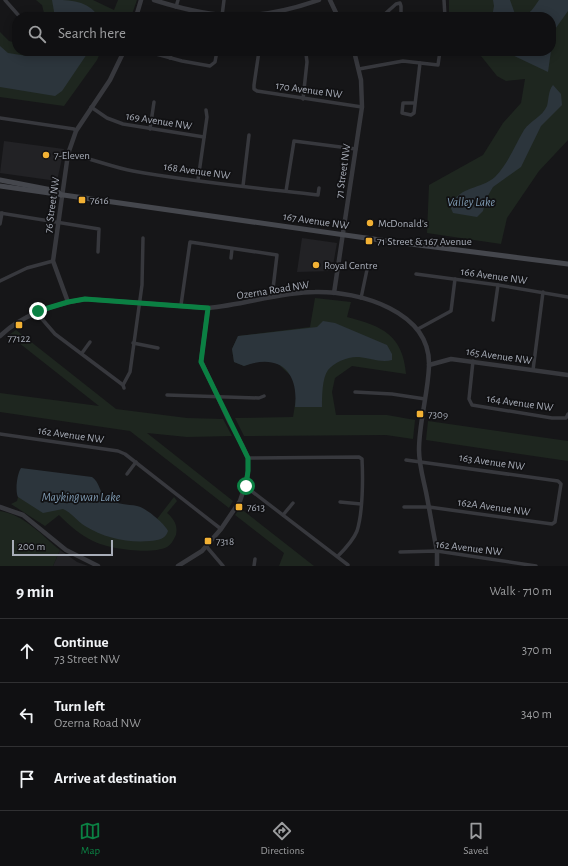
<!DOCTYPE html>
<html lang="en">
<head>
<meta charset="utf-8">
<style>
	:root { --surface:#101012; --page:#19191b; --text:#f1f3f6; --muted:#9c9d9f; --line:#303032; --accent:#0b8043 }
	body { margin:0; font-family:"Alegreya Sans",sans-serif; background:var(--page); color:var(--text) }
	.scale { position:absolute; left:12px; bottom:10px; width:101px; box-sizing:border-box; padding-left:4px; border:2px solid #a8adb8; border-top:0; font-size:11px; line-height:14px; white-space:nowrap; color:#a8adb8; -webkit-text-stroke:3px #111113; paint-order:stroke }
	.stop { position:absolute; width:12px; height:12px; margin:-9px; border:3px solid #0b8043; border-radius:50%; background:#fff }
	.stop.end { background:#0b8043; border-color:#fff; box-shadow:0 1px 4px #0008 }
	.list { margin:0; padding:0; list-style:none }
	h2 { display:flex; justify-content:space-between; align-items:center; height:52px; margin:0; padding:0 16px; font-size:17px }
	h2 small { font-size:13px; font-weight:400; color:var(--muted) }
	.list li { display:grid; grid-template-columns:26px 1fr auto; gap:12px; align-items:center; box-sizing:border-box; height:64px; padding:0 16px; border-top:1px solid var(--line) }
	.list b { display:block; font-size:15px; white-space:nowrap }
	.list p { margin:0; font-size:13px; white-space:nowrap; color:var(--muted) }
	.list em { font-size:13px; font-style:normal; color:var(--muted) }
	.icon { flex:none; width:22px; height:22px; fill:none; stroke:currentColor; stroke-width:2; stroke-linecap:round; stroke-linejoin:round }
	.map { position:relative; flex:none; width:568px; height:566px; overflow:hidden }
	.search { position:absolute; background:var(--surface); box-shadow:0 2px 10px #0003; left:12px; right:12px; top:12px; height:44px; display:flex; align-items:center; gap:10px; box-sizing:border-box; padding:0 14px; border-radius:16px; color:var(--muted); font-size:15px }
	.sheet { height:244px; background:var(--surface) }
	nav { display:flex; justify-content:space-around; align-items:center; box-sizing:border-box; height:56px; border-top:1px solid var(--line); background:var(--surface); font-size:11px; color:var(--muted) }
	nav a { display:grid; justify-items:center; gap:2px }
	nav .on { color:var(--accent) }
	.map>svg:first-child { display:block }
	.built { fill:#222225 }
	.green { fill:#1e261f }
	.water { fill:#2c353c }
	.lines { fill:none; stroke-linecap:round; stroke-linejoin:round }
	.minor { stroke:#37383d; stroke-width:3.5 }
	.tertiary { stroke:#37383d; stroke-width:4.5 }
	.secondary { stroke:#45474d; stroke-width:5 }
	.route { stroke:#0b8043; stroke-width:5 }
	.poi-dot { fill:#f2b134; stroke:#111113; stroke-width:1.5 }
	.labels { text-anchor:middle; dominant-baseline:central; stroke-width:3.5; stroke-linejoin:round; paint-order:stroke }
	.street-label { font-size:11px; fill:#a8adb8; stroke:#111113 }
	.poi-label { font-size:11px; fill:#a8adb8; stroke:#111113; text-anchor:start }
	.water-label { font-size:12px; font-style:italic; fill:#7f9bb3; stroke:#111113 }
</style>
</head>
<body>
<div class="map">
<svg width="568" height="566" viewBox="0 0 568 566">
	<rect width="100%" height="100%" fill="#161618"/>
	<g class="built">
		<polygon points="4,141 64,149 57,181 0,173"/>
		<polygon points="302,238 337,243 332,271 297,272"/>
		<polygon points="60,550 77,562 88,566 53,566"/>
	</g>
	<g class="green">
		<polygon points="36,0 93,0 114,10 118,0 137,0 131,17 45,17 42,5"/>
		<polygon points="449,0 568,0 568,140 539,171 507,218 501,244 427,233 429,185 483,155 503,123 521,103 525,79 506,81 497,76 477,51 551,51 551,17 449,17"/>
		<polygon points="0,32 9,41 17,43 17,51 101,51 97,60 64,106 0,97"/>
		<path d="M315,298L351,302L347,317C382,326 403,335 406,374L352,366L335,378L332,392L336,415H387L415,420L413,439L386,435L244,436L235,418L293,417L297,392L292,377L276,362L258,361L244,366L234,362L232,349L238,336L310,327Z"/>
		<polygon points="16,330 116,409 187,418 223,419 232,436 187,437 147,433 233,501 229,508 130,431 0,412 0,393 99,406 9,335"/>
		<polygon points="428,421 568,441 568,461 426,440"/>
		<path d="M18,497L43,506L61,505L156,534L157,519L174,497L177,501L167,513C174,519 178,525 176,535C174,539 171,545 167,547C151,555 109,549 93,541C80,535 69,525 59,515L45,526L11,504L17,501Z"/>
		<polygon points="240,508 314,566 279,566 284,553 235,515"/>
		<path d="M0,511C25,515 41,535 60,550L53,566H0Z"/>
	</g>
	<g class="water">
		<path d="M52,0C71,0 87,0 99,17H55Z"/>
		<path d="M493,0H510L515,14C529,18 532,10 539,0H568V11L553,32L551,50V17H492L494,6Z"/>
		<polygon points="0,46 8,53 27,56 38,51 89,51 62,91 55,96 0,87"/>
		<polygon points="504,51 551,51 548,72"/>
		<path d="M553,85L561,94L562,105L541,126L521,167L493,187L486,199L483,211L477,217L453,213L450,206C461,185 480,190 495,177C508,164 515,145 524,130C530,121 542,117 547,106C549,99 548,91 553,85Z"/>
		<path d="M323,321L335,323L387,345L392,354V360C381,363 370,358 359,357C349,356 334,362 328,370C322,378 322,397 322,407H295C299,371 279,353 244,366L234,362L232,349L238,336L317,327Z"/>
		<path d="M21,468L92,477C100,482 99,494 108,499C118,505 127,504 137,506C145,507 165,524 168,531C165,540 158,540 150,541C128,543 104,538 85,526C77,521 71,512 63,509L43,513L18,497C15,491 17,474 21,468Z"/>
	</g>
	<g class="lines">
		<g class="minor">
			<polyline points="5,0 20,17"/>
			<polyline points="444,0 445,17"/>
			<polyline points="176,7 178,0"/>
			<polyline points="222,16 224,0"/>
			<polyline points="386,17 386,13 396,4 400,3 401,6 401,14 404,17"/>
			<polyline points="145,51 182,61 210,66 215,62 217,51"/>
			<polyline points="259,51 254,85 254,89 257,91 362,107"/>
			<polyline points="170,58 172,51"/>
			<polyline points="359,69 403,61 438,65 440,51"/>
			<polyline points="303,99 307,62 306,54"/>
			<polyline points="415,103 403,103 402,113 411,115 414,113 420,63"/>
			<polyline points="91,107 107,118 123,124 204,137"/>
			<polyline points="0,118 74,129 76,131"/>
			<polyline points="150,129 154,102"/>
			<path d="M68,154C91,158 111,167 133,171C194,182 257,188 318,195L319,188"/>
			<polyline points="198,180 207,117 206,110"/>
			<polyline points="243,186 249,135"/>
			<polyline points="286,191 294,141 356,149"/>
			<polyline points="0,213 99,229 98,252"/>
			<polyline points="0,224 2,213"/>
			<polyline points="231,258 232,249"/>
			<polyline points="416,274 498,285 568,297"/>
			<polyline points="0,281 27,268 53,261"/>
			<polyline points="361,298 368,265"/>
			<polyline points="181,305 190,242 277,255 272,297"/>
			<polyline points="38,311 42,319 55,334 123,385"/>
			<polyline points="493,320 498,285"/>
			<polyline points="418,329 451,311 455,279"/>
			<polyline points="133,343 158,348"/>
			<polyline points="82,353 90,342"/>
			<polyline points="473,361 469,399 472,405 552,418 566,418 568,414"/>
			<polyline points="533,370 543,292"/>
			<polyline points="124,388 123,385 130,372 142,285 143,238"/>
			<polyline points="355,392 392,394 425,399"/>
			<polyline points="167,395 259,398 264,396"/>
			<polyline points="0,434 118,451 125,454 221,529"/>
			<path d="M248,458L359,457L362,459C363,478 363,512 357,531C353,541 345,549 338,556"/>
			<polyline points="127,474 136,462"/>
			<polyline points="245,486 348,565"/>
			<polyline points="340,502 361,504"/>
			<polyline points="404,507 429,507 552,524 555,522 561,484 558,481 406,460"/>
			<polyline points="283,515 293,503"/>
			<polyline points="206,546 223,566"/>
			<polyline points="400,552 437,551 536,566"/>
			<polyline points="254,566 255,559"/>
		</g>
		<g class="tertiary">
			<path d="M154,0C217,20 256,22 319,0"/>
			<polyline points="330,0 338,17"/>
			<polyline points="136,17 141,0"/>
			<polyline points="334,293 362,107 361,80 354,51"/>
			<polyline points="68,302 53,261 68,154 76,131 110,80 124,51"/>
			<path d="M0,336C23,314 55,304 85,299L208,308C244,305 279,292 315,292C359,291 431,311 429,366C428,394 419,422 419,450C419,464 423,478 426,492C430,512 433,532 437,551V566"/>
			<polyline points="429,365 451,359 568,375"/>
			<polyline points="0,507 23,515 66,550 98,566"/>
			<polyline points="178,566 202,551 221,529 240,501 245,486 248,471 248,458 242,445 230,423 201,361 208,308"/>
		</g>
		<g class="secondary">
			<polyline points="0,180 57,191 61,195"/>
			<polyline points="0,186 387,241 568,264"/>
		</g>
	</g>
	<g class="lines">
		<polyline class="route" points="38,311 68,302 85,299 208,308 201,362 248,458 248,471 246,486"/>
	</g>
	<g class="poi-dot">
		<circle cx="46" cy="155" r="4"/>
		<rect x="78" y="196" width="8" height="8" rx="2"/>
		<circle cx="370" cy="223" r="4"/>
		<rect x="365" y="237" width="8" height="8" rx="2"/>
		<circle cx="316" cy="265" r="4"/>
		<rect x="15" y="321" width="8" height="8" rx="2"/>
		<rect x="416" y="410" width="8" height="8" rx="2"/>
		<rect x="235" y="503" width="8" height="8" rx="2"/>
		<rect x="204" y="537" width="8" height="8" rx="2"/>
	</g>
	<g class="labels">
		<g class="street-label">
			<text transform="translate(309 90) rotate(8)">170 Avenue NW</text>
			<text transform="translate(159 121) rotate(9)">169 Avenue NW</text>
			<text transform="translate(197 171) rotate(8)">168 Avenue NW</text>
			<text transform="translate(343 171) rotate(-82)">71 Street NW</text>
			<text transform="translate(52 205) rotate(-82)">76 Street NW</text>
			<text transform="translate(316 221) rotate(8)">167 Avenue NW</text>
			<text transform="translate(494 276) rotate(8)">166 Avenue NW</text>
			<text transform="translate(273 290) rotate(-9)">Ozerna Road NW</text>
			<text transform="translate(499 356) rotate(8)">165 Avenue NW</text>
			<text transform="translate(520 403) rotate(8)">164 Avenue NW</text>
			<text transform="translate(71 435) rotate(8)">162 Avenue NW</text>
			<text transform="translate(492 462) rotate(8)">163 Avenue NW</text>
			<text transform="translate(494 507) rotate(8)">162A Avenue NW</text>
			<text transform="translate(469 548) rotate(7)">162 Avenue NW</text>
		</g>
		<g class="poi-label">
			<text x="54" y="155">7-Eleven</text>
			<text x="90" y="200">7616</text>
			<text x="378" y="223">McDonald's</text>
			<text x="377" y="241">71 Street &amp; 167 Avenue</text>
			<text x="324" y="265">Royal Centre</text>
			<text x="19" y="338" text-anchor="middle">77122</text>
			<text x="428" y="414">7309</text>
			<text x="247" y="507">7613</text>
			<text x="216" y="541">7318</text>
		</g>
		<g class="water-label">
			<text x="471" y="202">Valley Lake</text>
			<text x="81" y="497">Maykingwan Lake</text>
		</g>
	</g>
</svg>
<div class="scale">200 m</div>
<div class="stop" style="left:246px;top:486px"></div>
<div class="stop end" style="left:38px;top:311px"></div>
<div class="search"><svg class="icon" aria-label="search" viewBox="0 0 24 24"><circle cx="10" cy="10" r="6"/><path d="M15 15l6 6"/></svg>Search here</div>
</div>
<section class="sheet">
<h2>9 min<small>Walk · 710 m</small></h2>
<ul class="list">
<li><svg class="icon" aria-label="ahead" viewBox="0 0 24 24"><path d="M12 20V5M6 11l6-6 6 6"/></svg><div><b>Continue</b><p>73 Street NW</p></div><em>370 m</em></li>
<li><svg class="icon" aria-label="left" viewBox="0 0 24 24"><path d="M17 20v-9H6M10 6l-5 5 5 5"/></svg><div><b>Turn left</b><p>Ozerna Road NW</p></div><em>340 m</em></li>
<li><svg class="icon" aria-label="arrive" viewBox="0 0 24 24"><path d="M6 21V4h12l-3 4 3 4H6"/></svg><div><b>Arrive at destination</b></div></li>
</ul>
</section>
<nav>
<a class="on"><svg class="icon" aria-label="map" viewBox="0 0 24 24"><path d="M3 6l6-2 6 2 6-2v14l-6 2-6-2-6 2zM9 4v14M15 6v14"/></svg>Map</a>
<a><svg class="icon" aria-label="directions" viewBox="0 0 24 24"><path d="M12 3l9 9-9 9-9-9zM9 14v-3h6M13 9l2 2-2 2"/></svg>Directions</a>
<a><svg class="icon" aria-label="saved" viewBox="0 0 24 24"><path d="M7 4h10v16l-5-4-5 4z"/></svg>Saved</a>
</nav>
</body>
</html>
